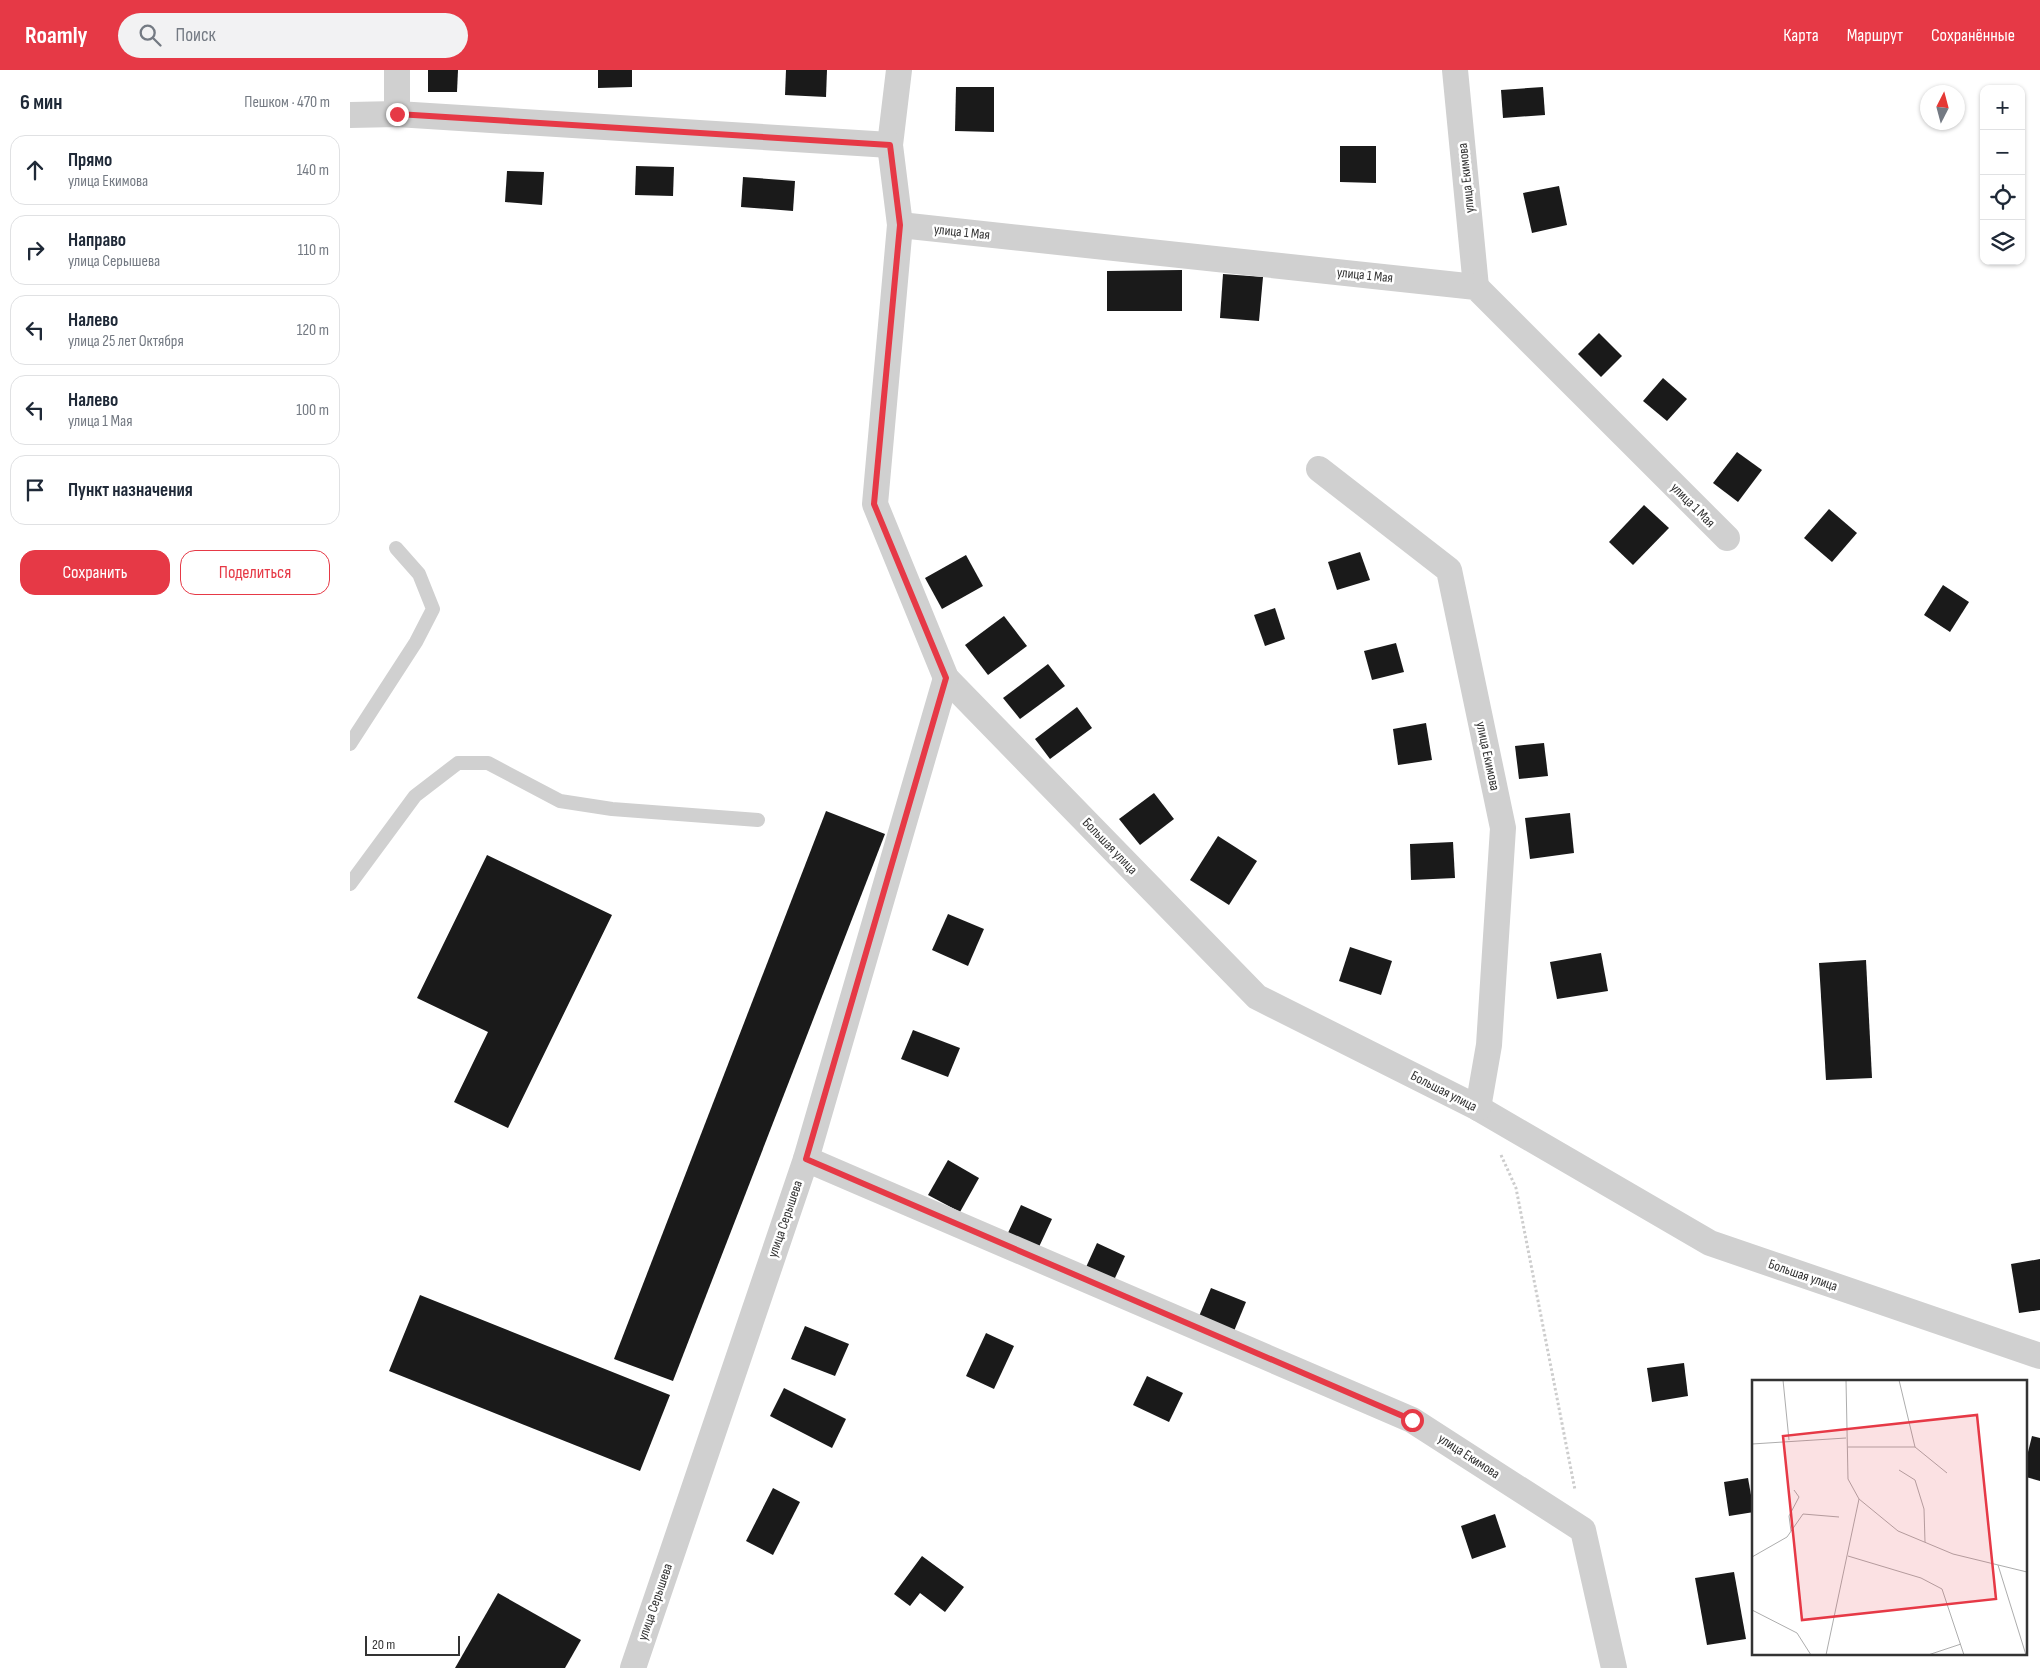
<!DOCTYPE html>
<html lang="ru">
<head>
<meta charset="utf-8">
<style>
	:root { --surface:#fff; --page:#f2f2f3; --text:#1f2937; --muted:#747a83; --line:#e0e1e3; --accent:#e63946 }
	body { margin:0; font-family:"Sofia Sans Condensed",sans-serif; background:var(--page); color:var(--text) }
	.controls { position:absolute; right:15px; top:15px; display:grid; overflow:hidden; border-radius:10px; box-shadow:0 1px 4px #0004 }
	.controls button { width:45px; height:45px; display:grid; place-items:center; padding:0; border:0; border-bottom:1px solid var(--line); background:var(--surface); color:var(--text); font:25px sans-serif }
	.compass { position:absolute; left:1570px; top:15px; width:45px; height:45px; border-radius:50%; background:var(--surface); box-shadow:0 1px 4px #0004; rotate:6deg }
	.scale { position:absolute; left:15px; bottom:12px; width:95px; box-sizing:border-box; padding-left:5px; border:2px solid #333; border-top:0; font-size:14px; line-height:18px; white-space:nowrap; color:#333; -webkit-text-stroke:4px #fff; paint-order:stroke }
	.stop { position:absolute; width:15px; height:15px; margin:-11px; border:4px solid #e63946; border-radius:50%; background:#fff }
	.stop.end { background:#e63946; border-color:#fff; box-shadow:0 1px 5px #0008 }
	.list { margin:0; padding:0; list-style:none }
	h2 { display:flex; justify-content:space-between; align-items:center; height:65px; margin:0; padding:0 20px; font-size:21px }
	h2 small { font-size:16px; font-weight:400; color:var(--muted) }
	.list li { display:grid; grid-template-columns:32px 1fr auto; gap:15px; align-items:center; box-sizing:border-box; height:70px; margin:0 10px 10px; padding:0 10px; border:1px solid var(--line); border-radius:15px }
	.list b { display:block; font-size:19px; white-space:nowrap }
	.list p { margin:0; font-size:16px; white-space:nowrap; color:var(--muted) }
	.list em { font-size:16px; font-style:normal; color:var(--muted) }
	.actions { display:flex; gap:10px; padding:15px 20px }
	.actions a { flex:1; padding:11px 0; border:1px solid var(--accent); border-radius:15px; text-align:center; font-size:18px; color:var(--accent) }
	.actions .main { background:var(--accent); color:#fff }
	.icon { flex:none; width:28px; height:28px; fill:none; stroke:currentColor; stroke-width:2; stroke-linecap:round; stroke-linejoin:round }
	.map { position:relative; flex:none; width:1690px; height:1598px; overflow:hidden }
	header { display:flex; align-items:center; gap:30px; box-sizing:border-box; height:70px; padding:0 25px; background:var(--accent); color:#fff }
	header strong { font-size:24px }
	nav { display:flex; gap:28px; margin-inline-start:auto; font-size:18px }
	.search { width:350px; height:45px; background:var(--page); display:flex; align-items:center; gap:12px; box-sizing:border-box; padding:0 18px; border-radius:28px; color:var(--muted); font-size:19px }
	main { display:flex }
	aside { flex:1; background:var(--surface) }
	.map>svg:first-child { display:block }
	.building { fill:#1a1a1a }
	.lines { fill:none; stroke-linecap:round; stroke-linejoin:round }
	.path { stroke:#cdcdcd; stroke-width:3; stroke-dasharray:2.5 2.5; stroke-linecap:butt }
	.lane { stroke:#d0d0d0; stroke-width:14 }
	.street { stroke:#d0d0d0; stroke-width:26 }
	.route { stroke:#e63946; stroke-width:6 }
	.labels { text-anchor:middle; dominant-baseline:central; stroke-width:5; stroke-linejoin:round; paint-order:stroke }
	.street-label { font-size:14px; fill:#333; stroke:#fff }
	.inset-road { fill:none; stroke:#adadad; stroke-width:1 }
	.view { fill:#e63946; fill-opacity:0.15; stroke:#e63946; stroke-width:2.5 }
	.inset-edge { fill:none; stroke:#333; stroke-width:2.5 }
</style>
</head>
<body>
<header>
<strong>Roamly</strong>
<div class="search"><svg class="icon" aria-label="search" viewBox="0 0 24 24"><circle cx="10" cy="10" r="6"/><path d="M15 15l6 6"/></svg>Поиск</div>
<nav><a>Карта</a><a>Маршрут</a><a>Сохранённые</a></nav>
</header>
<main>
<aside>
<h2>6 мин<small>Пешком · 470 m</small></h2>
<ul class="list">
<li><svg class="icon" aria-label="ahead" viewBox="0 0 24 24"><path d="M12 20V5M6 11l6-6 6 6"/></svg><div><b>Прямо</b><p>улица Екимова</p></div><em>140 m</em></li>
<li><svg class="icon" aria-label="right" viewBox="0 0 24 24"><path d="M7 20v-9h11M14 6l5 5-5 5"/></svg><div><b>Направо</b><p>улица Серышева</p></div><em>110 m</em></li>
<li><svg class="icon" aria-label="left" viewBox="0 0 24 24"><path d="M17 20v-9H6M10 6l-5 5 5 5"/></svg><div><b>Налево</b><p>улица 25 лет Октября</p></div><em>120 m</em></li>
<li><svg class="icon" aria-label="left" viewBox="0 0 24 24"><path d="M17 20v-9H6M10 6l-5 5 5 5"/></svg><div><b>Налево</b><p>улица 1 Мая</p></div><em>100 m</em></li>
<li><svg class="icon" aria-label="arrive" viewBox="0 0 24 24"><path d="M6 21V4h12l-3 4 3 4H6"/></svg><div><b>Пункт назначения</b></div></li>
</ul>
<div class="actions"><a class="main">Сохранить</a><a>Поделиться</a></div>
</aside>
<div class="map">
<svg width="1690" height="1598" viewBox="0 0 1690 1598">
	<rect width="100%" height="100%" fill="#fff"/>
	<g class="building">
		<polygon points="78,0 108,0 107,22 78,22"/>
		<polygon points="248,0 282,0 282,17 248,18"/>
		<polygon points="436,0 477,0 476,27 435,25"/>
		<polygon points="606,17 644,17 644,62 605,61"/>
		<polygon points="1193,17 1195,45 1153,48 1151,20"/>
		<polygon points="990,76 1026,76 1026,113 990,112"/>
		<polygon points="286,96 324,97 323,126 285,125"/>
		<polygon points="157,101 194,102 192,135 155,132"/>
		<polygon points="393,107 445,111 443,141 391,137"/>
		<polygon points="1209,116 1217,155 1182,163 1173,123"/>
		<polygon points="832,200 832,241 757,241 757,201"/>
		<polygon points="873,204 913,207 909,251 870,248"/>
		<polygon points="1249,263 1272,286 1251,307 1228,284"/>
		<polygon points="1313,308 1337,329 1317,351 1293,331"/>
		<polygon points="1387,382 1412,400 1388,432 1363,413"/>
		<polygon points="1294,435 1319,458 1283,495 1259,472"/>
		<polygon points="1479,439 1507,463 1482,492 1454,468"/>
		<polygon points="1010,482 1020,510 987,520 978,492"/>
		<polygon points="616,485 633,516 592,539 575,508"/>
		<polygon points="1593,515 1619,532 1600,562 1574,545"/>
		<polygon points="925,538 935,569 915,576 904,545"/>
		<polygon points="654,546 677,576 638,605 615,575"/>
		<polygon points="1046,573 1054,602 1022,610 1014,581"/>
		<polygon points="698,594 715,616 670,649 653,628"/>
		<polygon points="727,637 742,658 700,689 685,669"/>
		<polygon points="1076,653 1082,690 1048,695 1043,659"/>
		<polygon points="1194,673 1198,706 1169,709 1165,676"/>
		<polygon points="804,723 824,749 790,775 769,749"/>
		<polygon points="476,741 535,764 323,1311 264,1289"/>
		<polygon points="1220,743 1224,783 1180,789 1175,748"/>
		<polygon points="868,766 907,791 879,835 840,810"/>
		<polygon points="1103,772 1105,808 1061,810 1060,774"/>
		<polygon points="137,785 262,845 158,1058 104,1032 138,962 67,928"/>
		<polygon points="598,844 634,859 618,896 582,880"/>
		<polygon points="1000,877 1042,891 1031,925 989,911"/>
		<polygon points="1251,883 1258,921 1207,929 1200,892"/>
		<polygon points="1516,890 1522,1008 1476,1010 1469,893"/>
		<polygon points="563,960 610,978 598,1007 551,989"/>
		<polygon points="598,1090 629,1108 610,1142 578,1125"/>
		<polygon points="671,1135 702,1149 688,1179 657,1165"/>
		<polygon points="747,1173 775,1186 760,1219 732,1206"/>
		<polygon points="1690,1189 1690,1240 1669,1243 1661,1194"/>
		<polygon points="861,1218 896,1232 882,1266 847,1251"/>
		<polygon points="70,1225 320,1325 290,1401 39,1301"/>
		<polygon points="455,1256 499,1274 485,1306 441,1289"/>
		<polygon points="636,1263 664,1276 644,1319 616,1306"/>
		<polygon points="1334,1293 1338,1326 1302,1332 1297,1298"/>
		<polygon points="797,1306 833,1323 819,1352 783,1335"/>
		<polygon points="434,1318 496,1349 482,1378 420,1346"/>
		<polygon points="1682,1366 1690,1368 1690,1411 1676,1407 1676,1390"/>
		<polygon points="1398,1408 1404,1442 1379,1446 1374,1412"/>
		<polygon points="423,1418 450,1432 423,1485 396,1471"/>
		<polygon points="1145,1444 1156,1477 1122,1489 1111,1456"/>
		<polygon points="572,1486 614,1517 595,1542 570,1523 560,1536 544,1524"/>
		<polygon points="1384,1502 1396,1569 1357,1575 1345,1508"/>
		<polygon points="148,1523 231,1570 215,1598 105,1598"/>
	</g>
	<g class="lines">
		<polyline class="path" points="1151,1085 1166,1118 1225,1420"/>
		<g class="lane">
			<polyline points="0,674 66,572 83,539 69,504 46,478"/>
			<polyline points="0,814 65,726 108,693 138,693 210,731 262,739 408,750"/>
		</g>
		<g class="street">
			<polyline points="549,0 540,75 550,155 525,434 596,608 907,927 1128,1038 1360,1173 1690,1286"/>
			<polyline points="1105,0 1126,217"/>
			<polyline points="47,44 47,0"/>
			<polyline points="0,45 47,44 540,75"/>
			<polyline points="550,155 1126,217 1377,468"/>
			<polyline points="969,399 1099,500 1153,758 1139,975 1128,1038"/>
			<polyline points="456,1089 1062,1350 1233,1460 1264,1598"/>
			<polyline points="283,1598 456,1089 596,608"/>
		</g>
	</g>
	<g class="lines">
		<polyline class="route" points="47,44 540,75 550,155 524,434 596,608 456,1089 1062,1350"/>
	</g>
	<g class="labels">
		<g class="street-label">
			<text transform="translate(1116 108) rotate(-96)">улица Екимова</text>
			<text transform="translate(612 162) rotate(6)">улица 1 Мая</text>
			<text transform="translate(1015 205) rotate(6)">улица 1 Мая</text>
			<text transform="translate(1343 435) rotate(45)">улица 1 Мая</text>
			<text transform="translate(1138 686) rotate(78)">улица Екимова</text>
			<text transform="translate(760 776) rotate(46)">Большая улица</text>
			<text transform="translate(1094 1021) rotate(27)">Большая улица</text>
			<text transform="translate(435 1149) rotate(-71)">улица Серышева</text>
			<text transform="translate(1453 1205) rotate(19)">Большая улица</text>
			<text transform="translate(1119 1386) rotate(33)">улица Екимова</text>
			<text transform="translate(305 1532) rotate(-71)">улица Серышева</text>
		</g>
	</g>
	<g transform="translate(1402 1310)">
		<rect width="275" height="275" fill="#fff"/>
		<path class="inset-road" d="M31,0L37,60M94,0L96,99L107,119L146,151L201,174L275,192M147,0L163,67M0,64L94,58M96,67H163L195,93M147,90L163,100L172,129L173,162M39,151L37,136L47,117L42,110M96,176L169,198L190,209L212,275M0,177L35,157L51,134L87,137M246,185L274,275M0,230L45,253L59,275M74,275L107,119M176,275L209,264"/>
		<path class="view" d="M225,35L244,219L50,240L31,56Z"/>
		<rect width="275" height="275" class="inset-edge"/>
	</g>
</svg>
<div class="controls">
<button>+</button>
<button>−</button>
<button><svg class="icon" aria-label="locate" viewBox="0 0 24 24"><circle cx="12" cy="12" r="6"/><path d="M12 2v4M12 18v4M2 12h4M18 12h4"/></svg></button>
<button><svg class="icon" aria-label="layers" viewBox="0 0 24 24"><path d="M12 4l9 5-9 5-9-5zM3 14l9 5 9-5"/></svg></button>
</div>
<svg class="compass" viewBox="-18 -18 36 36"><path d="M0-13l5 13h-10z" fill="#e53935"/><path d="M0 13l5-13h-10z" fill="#747a83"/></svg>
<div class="scale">20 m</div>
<div class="stop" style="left:1062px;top:1350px"></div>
<div class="stop end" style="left:47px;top:44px"></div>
</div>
</main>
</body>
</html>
